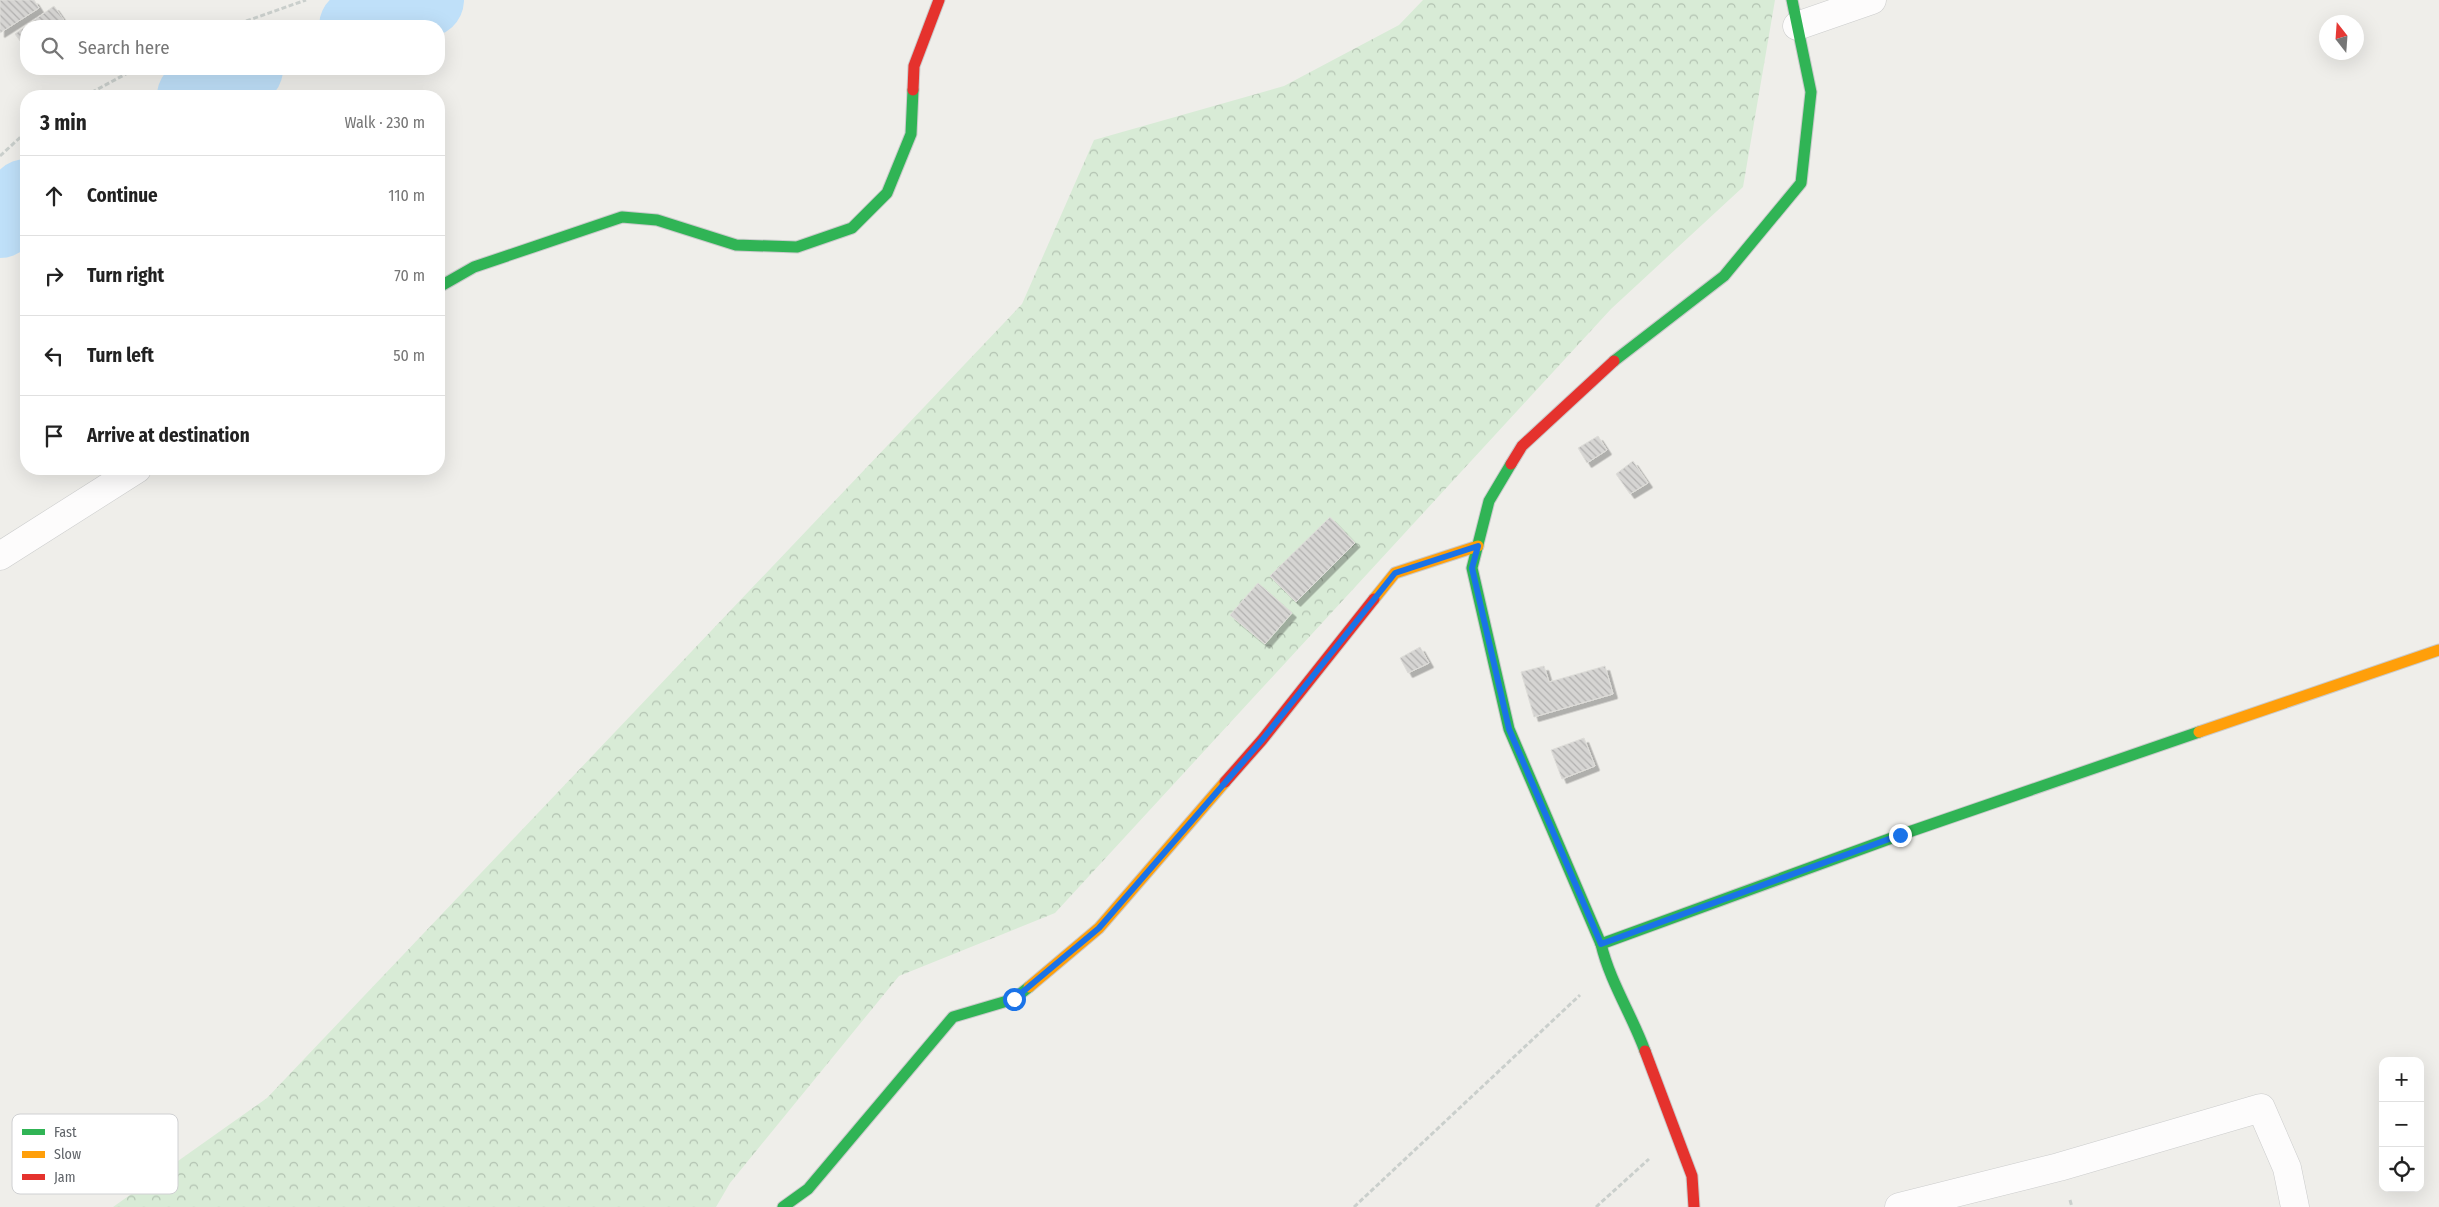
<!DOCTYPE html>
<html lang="en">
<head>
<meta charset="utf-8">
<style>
	:root { --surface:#fff; --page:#f6f6f6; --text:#222; --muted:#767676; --line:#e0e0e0 }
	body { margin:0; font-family:"Fira Sans Condensed",sans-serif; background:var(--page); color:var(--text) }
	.controls { position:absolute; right:15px; bottom:15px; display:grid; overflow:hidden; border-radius:10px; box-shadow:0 5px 20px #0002 }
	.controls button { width:45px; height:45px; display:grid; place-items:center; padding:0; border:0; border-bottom:1px solid var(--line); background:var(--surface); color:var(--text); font:25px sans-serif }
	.compass { position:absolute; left:2319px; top:15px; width:45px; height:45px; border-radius:50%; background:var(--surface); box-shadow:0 5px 20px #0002; rotate:343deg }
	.stop { position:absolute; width:15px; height:15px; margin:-11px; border:4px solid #1a73e8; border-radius:50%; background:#fff }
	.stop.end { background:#1a73e8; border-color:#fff; box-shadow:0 1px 5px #0008 }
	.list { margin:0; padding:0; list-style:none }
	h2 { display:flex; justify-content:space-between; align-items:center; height:65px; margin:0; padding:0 20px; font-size:21px }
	h2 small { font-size:16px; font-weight:400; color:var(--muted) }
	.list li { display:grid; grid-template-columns:32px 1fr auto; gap:15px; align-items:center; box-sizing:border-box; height:80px; padding:0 20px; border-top:1px solid var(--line) }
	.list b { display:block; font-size:19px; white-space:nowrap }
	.list em { font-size:16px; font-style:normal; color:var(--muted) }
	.icon { flex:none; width:28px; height:28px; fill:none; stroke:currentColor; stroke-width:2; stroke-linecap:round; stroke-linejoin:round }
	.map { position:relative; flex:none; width:2439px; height:1207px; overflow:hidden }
	.search { position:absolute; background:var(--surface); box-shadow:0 5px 20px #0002; left:20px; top:20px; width:425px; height:55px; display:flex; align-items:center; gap:12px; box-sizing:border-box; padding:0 18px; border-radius:20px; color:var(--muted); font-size:19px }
	.panel { position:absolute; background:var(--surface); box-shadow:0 5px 20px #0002; left:20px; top:90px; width:425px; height:385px; border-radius:20px }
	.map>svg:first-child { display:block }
	.forest { fill:url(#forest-crowns) }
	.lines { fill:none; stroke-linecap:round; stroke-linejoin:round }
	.river { stroke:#bfe0f9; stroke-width:74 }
	.building { fill:url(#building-back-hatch); stroke:#deddd9; filter:url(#shadow) }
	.street-casing { stroke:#cbcccc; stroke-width:29 }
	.fast-casing { stroke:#cacacb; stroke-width:13 }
	.slow-casing { stroke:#cacacb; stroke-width:13 }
	.jam-casing { stroke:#cacacb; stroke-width:13 }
	.path { stroke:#cacfcc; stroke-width:3; stroke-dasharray:5 2.5; stroke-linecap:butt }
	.street { stroke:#fdfcfc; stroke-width:28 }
	.fast { stroke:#30b455; stroke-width:11 }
	.slow { stroke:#ff9f0a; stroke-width:11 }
	.jam { stroke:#e5322d; stroke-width:11 }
	.route { stroke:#1a73e8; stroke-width:6 }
	.key { fill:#fff; stroke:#cfd0d2; stroke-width:1 }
	.key-label { font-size:14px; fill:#5f6368 }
</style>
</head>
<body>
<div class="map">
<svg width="2439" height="1207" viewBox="0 0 2439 1207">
	<defs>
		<pattern id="forest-crowns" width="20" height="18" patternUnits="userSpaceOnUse" patternTransform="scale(1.25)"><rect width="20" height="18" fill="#d8ebd6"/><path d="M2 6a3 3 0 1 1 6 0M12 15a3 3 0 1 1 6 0" fill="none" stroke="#b2c2b1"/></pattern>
		<pattern id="building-back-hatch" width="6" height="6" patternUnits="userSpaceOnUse" patternTransform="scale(1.25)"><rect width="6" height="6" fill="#d6d5d3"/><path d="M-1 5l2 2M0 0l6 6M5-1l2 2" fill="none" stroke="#b1b0af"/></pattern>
		<filter id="shadow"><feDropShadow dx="4.5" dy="4.5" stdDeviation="0" flood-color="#0004"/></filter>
	</defs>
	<rect width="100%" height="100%" fill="#efeeea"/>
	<polygon class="forest" points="1423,0 1775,0 1743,187 1611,309 1055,913 899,976 730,1183 716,1207 113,1207 267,1098 1022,304 1094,140 1284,86 1399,25"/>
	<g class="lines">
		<g class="river">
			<polyline points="356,26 427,0"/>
			<polyline points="194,96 246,69"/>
			<polyline points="0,221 26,196"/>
		</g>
	</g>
	<g class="building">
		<polygon points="0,0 34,0 39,8 0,33"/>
		<polygon points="54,6 68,26 26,26 26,49 15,34"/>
		<polygon points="1598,436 1607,450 1587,463 1578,448"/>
		<polygon points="1633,461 1648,483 1630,494 1616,474"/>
		<polygon points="1330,517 1355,543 1296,602 1270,576"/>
		<polygon points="1258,583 1292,613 1265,644 1230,615"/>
		<polygon points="1420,647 1429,663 1408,673 1400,658"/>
		<polygon points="1544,666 1549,682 1605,666 1613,694 1534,717 1521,672"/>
		<polygon points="1584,738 1595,766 1562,779 1551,750"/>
	</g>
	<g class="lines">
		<g class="street-casing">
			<g id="street">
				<polyline points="1797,26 1872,0"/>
				<polyline points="0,556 137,469"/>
				<polyline points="1899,1207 2059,1167 2261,1108 2287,1168 2295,1207"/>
			</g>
		</g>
		<g class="fast-casing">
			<g id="fast">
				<polyline points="439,287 474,267 622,217 657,220 736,245 797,247 852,228 887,193 911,134 913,90"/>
				<polyline points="1614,361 1724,276 1801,183 1811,92 1792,0"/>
				<path d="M1511,464L1489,501L1472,568L1509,729L1601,944C1610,982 1632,1015 1645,1051"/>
				<polyline points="1601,944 1900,835 2199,732"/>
				<polyline points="783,1207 808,1189 953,1017 1014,999 1029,987"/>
			</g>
		</g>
		<g class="slow-casing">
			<g id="slow">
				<polyline points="1374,599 1395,573 1478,546"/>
				<polyline points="2199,732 2439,650"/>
				<polyline points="1029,987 1099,928 1225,782"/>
			</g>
		</g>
		<g class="jam-casing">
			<g id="jam">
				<polyline points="913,90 914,66 939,0"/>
				<polyline points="1511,464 1522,446 1614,361"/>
				<polyline points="1225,782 1262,740 1374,599"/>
				<polyline points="1645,1051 1692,1176 1694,1207"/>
			</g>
		</g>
		<g class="path">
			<polyline points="232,26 306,0"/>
			<polyline points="85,96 135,69"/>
			<polyline points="0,156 26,132"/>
			<polyline points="2070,1200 2072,1207"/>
			<polyline points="1354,1207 1580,995"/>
			<polyline points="1596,1207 1649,1159"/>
		</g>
		<use href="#street" class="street"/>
		<use href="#fast" class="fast"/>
		<use href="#slow" class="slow"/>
		<use href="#jam" class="jam"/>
	</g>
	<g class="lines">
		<polyline class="route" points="1014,999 1099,928 1262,740 1395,573 1478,546 1472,568 1509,729 1601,944 1900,835"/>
	</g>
	<rect x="12" y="1114" width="166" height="80" rx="8" class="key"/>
	<rect x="22" y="1129" width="23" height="6" fill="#30b455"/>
	<rect x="22" y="1151" width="23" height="7" fill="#ff9f0a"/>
	<rect x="22" y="1174" width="23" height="6" fill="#e5322d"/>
	<g class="key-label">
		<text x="54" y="1137">Fast</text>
		<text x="54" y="1159">Slow</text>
		<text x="54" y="1182">Jam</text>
	</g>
</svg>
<div class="controls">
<button>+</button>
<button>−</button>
<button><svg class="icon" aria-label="locate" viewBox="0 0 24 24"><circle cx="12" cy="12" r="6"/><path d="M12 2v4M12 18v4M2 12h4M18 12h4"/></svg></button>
</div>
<svg class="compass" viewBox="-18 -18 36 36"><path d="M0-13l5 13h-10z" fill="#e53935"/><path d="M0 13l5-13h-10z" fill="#767676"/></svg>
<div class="stop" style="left:1014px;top:999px"></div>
<div class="stop end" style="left:1900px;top:835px"></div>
<div class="search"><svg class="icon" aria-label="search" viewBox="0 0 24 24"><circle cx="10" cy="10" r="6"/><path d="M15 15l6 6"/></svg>Search here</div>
<section class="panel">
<h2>3 min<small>Walk · 230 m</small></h2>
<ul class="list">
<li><svg class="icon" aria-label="ahead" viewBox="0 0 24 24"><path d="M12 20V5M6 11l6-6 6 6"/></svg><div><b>Continue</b></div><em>110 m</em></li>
<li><svg class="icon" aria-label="right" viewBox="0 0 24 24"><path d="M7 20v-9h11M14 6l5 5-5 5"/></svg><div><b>Turn right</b></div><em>70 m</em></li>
<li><svg class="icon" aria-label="left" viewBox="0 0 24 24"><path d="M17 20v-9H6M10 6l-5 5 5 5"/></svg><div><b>Turn left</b></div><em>50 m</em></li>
<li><svg class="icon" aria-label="arrive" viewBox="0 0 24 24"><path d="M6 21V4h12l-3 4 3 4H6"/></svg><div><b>Arrive at destination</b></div></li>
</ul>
</section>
</div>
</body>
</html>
